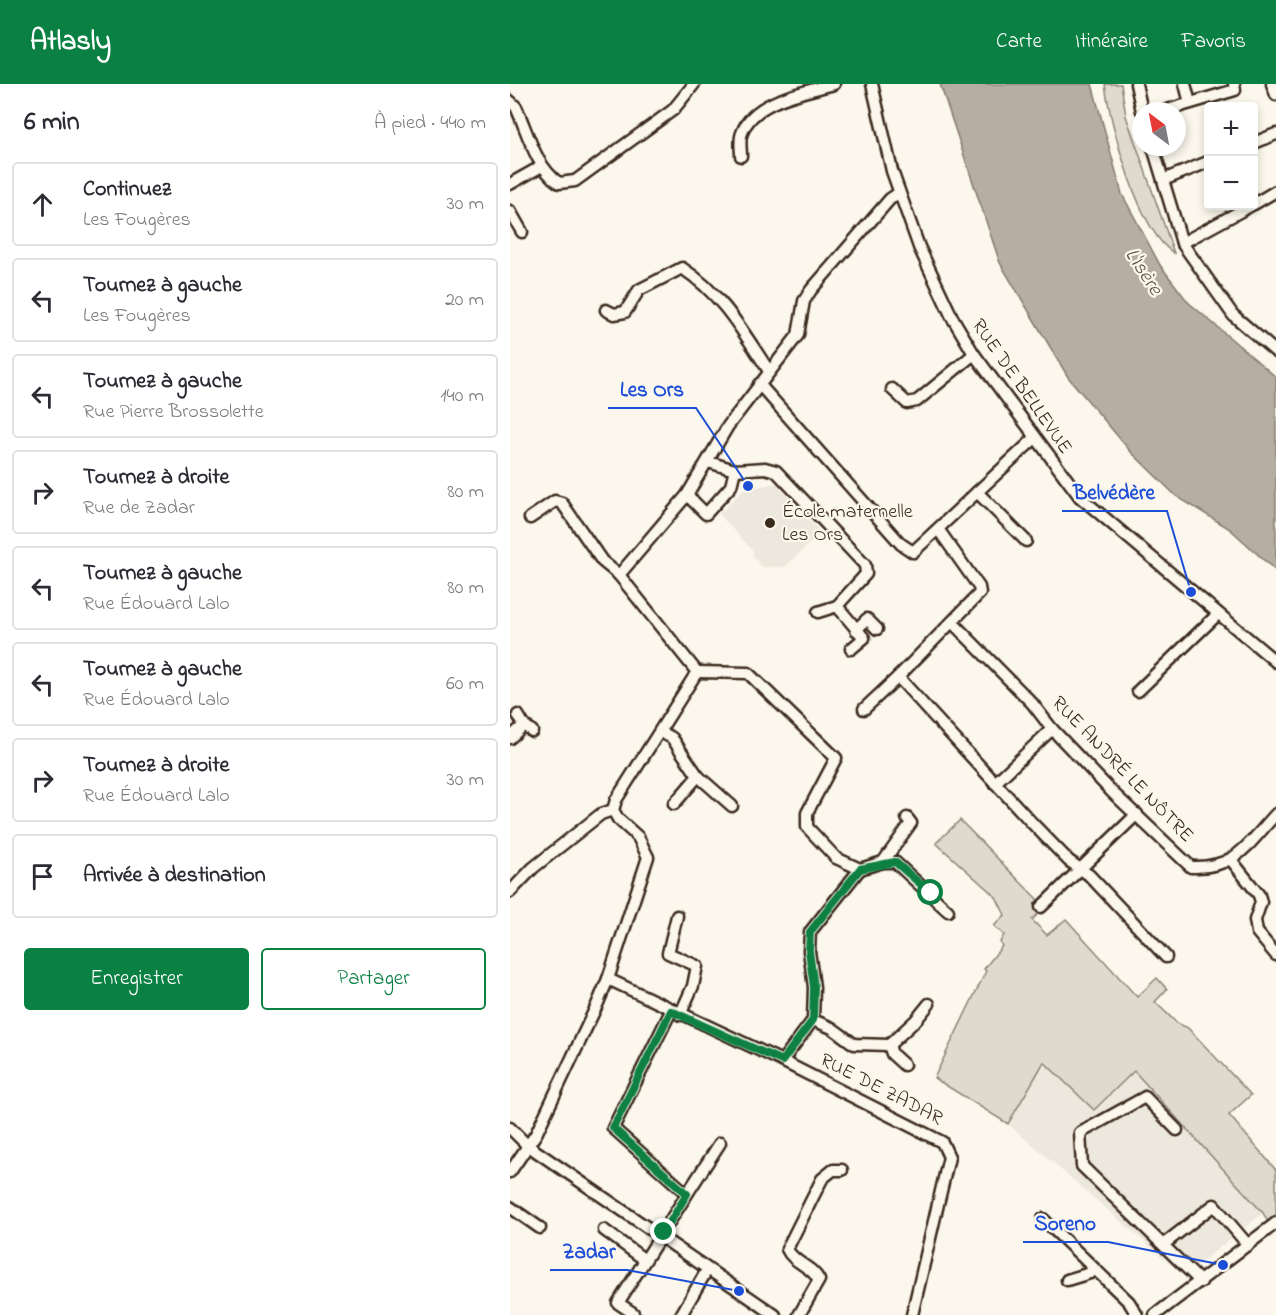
<!DOCTYPE html>
<html lang="fr">
<head>
<meta charset="utf-8">
<style>
	:root { --surface:#fff; --page:#f2f2f3; --text:#2b2b33; --muted:#7c7c81; --line:#e1e1e2; --accent:#0b8043 }
	body { margin:0; font-family:"Indie Flower",sans-serif; background:var(--page); color:var(--text) }
	.controls { position:absolute; right:18px; top:18px; display:grid; overflow:hidden; border-radius:6px; box-shadow:0 3px 9px #0003 }
	.controls button { width:54px; height:54px; display:grid; place-items:center; padding:0; border:0; border-bottom:2px solid var(--line); background:var(--surface); color:var(--text); font:30px sans-serif }
	.compass { position:absolute; left:622px; top:18px; width:54px; height:54px; border-radius:50%; background:var(--surface); box-shadow:0 3px 9px #0003; rotate:328deg }
	.stop { position:absolute; width:18px; height:18px; margin:-14px; border:4px solid #0b8043; border-radius:50%; background:#fff }
	.stop.end { background:#0b8043; border-color:#fff; box-shadow:0 2px 6px #0008 }
	.list { margin:0; padding:0; list-style:none }
	h2 { display:flex; justify-content:space-between; align-items:center; height:78px; margin:0; padding:0 24px; font-size:26px }
	h2 small { font-size:20px; font-weight:400; color:var(--muted) }
	.list li { display:grid; grid-template-columns:39px 1fr auto; gap:18px; align-items:center; box-sizing:border-box; height:84px; margin:0 12px 12px; padding:0 12px; border:2px solid var(--line); border-radius:6px }
	.list b { display:block; font-size:22px; white-space:nowrap }
	.list p { margin:0; font-size:20px; white-space:nowrap; color:var(--muted) }
	.list em { font-size:20px; font-style:normal; color:var(--muted) }
	.actions { display:flex; gap:12px; padding:18px 24px }
	.actions a { flex:1; padding:14px 0; border:2px solid var(--accent); border-radius:6px; text-align:center; font-size:21px; color:var(--accent) }
	.actions .main { background:var(--accent); color:#fff }
	.icon { flex:none; width:33px; height:33px; fill:none; stroke:currentColor; stroke-width:2; stroke-linecap:round; stroke-linejoin:round }
	.map { position:relative; flex:none; width:766px; height:1231px; overflow:hidden }
	header { display:flex; align-items:center; gap:36px; box-sizing:border-box; height:84px; padding:0 30px; background:var(--accent); color:#fff }
	header strong { font-size:28px }
	nav { display:flex; gap:33px; margin-inline-start:auto; font-size:21px }
	main { display:flex }
	aside { flex:1; background:var(--surface) }
	.map>svg:first-child { display:block }
	.built { fill:#ede8dd }
	.green { fill:#dfd9ce; stroke:#8d8276; stroke-width:1.5 }
	.water { fill:#b6aea2; stroke:#85796d; stroke-width:1.5 }
	.lines { fill:none; stroke-linecap:round; stroke-linejoin:round }
	.minor-casing { stroke:#3b2a1e; stroke-width:15 }
	.minor { stroke:#fbf7ec; stroke-width:10 }
	.route { stroke:#0b8043; stroke-width:8 }
	.poi-dot { fill:#3b2a1e; stroke:#fbf7ec; stroke-width:2 }
	.labels { text-anchor:middle; dominant-baseline:central; stroke-width:4.5; stroke-linejoin:round; paint-order:stroke }
	.street-label { font-size:20px; fill:#3b2a1e; stroke:#fbf7ec }
	.poi-label { font-size:20px; fill:#3b2a1e; stroke:#fbf7ec; text-anchor:start }
	.water-label { font-size:21px; font-style:italic; fill:#605246; stroke:#fbf7ec }
	.leader { fill:none; stroke:#1d4ed8; stroke-width:2 }
	.callout-dot { fill:#1d4ed8; stroke:#fbf7ec; stroke-width:2 }
	.callout-label { font-size:21px; text-anchor:middle; font-weight:bold; fill:#1d4ed8; stroke:#fbf7ec; stroke-width:4.5; stroke-linejoin:round; paint-order:stroke }
</style>
</head>
<body>
<header>
<strong>Atlasly</strong>
<nav><a>Carte</a><a>Itinéraire</a><a>Favoris</a></nav>
</header>
<main>
<aside>
<h2>6 min<small>À pied · 440 m</small></h2>
<ul class="list">
<li><svg class="icon" aria-label="ahead" viewBox="0 0 24 24"><path d="M12 20V5M6 11l6-6 6 6"/></svg><div><b>Continuez</b><p>Les Fougères</p></div><em>30 m</em></li>
<li><svg class="icon" aria-label="left" viewBox="0 0 24 24"><path d="M17 20v-9H6M10 6l-5 5 5 5"/></svg><div><b>Tournez à gauche</b><p>Les Fougères</p></div><em>20 m</em></li>
<li><svg class="icon" aria-label="left" viewBox="0 0 24 24"><path d="M17 20v-9H6M10 6l-5 5 5 5"/></svg><div><b>Tournez à gauche</b><p>Rue Pierre Brossolette</p></div><em>140 m</em></li>
<li><svg class="icon" aria-label="right" viewBox="0 0 24 24"><path d="M7 20v-9h11M14 6l5 5-5 5"/></svg><div><b>Tournez à droite</b><p>Rue de Zadar</p></div><em>80 m</em></li>
<li><svg class="icon" aria-label="left" viewBox="0 0 24 24"><path d="M17 20v-9H6M10 6l-5 5 5 5"/></svg><div><b>Tournez à gauche</b><p>Rue Édouard Lalo</p></div><em>80 m</em></li>
<li><svg class="icon" aria-label="left" viewBox="0 0 24 24"><path d="M17 20v-9H6M10 6l-5 5 5 5"/></svg><div><b>Tournez à gauche</b><p>Rue Édouard Lalo</p></div><em>60 m</em></li>
<li><svg class="icon" aria-label="right" viewBox="0 0 24 24"><path d="M7 20v-9h11M14 6l5 5-5 5"/></svg><div><b>Tournez à droite</b><p>Rue Édouard Lalo</p></div><em>30 m</em></li>
<li><svg class="icon" aria-label="arrive" viewBox="0 0 24 24"><path d="M6 21V4h12l-3 4 3 4H6"/></svg><div><b>Arrivée à destination</b></div></li>
</ul>
<div class="actions"><a class="main">Enregistrer</a><a>Partager</a></div>
</aside>
<div class="map">
<svg width="766" height="1231" viewBox="0 0 766 1231">
	<rect width="100%" height="100%" fill="#fbf7ec"/>
	<filter id="ink" filterUnits="userSpaceOnUse"><feTurbulence type="fractalNoise" baseFrequency=".0167" numOctaves="2"/><feDisplacementMap in="SourceGraphic" scale="12" xChannelSelector="R" yChannelSelector="G"/><feConvolveMatrix kernelMatrix="1 2 1 2 8 2 1 2 1" color-interpolation-filters="sRGB"/></filter>
	<g filter="url(#ink)">
		<g class="built">
			<polygon points="266,399 311,449 275,483 252,483 242,471 244,468 209,430 233,406"/>
			<polygon points="534,978 624,986 753,1129 674,1192 498,1040"/>
		</g>
		<g class="green">
			<path d="M595,0H611L616,32L664,169C629,149 600,40 595,0Z"/>
			<polygon points="450,736 529,817 530,828 522,836 537,851 556,835 627,913 647,894 657,905 645,918 667,939 678,944 741,1011 719,1031 766,1086 766,1132 758,1138 753,1129 624,987 584,1026 534,978 498,1040 424,994 476,887 474,885 492,862 490,858 494,851 484,842 495,831 486,813 426,759"/>
		</g>
		<polygon class="water" points="430,0 582,0 612,110 650,181 678,218 766,293 766,487 720,445 666,412 621,368 558,293 490,179"/>
		<g class="lines">
			<g class="minor-casing">
				<g id="minor">
					<polyline points="362,0 382,87 409,163 442,233 464,270 570,413 766,578"/>
					<polyline points="626,0 632,27"/>
					<polyline points="675,0 680,19"/>
					<polyline points="762,0 766,11"/>
					<path d="M0,17L6,23C18,49 25,82 49,99L65,97L163,26L184,0"/>
					<polyline points="654,27 725,6 724,0"/>
					<polyline points="744,59 766,50"/>
					<polyline points="643,63 672,159 723,231 766,268"/>
					<path d="M231,72C231,65 229,55 232,49C243,16 296,8 324,0"/>
					<polyline points="653,96 698,78"/>
					<polyline points="0,100 32,82"/>
					<polyline points="744,120 766,107"/>
					<polyline points="0,127 12,148"/>
					<polyline points="672,159 740,122"/>
					<path d="M96,226L104,230L115,228L129,206L172,184C212,210 233,248 259,287"/>
					<polyline points="249,300 391,460 403,468 525,354"/>
					<polyline points="382,305 397,319 407,317 464,270"/>
					<polyline points="198,378 225,386 255,384 266,387 355,481 356,490 327,522 354,554 341,565"/>
					<polyline points="467,408 516,457"/>
					<polyline points="177,411 196,430 221,402 225,386"/>
					<polyline points="20,434 45,417 52,419 92,477 109,491"/>
					<polyline points="308,528 327,522"/>
					<path d="M442,538L522,619L542,645L602,708L681,783C726,785 738,760 766,730"/>
					<polyline points="346,546 357,535 367,545"/>
					<polyline points="187,588 109,491 177,411 218,342 288,251 294,217 301,206 380,115 389,109"/>
					<polyline points="187,588 238,589 326,674 297,729 297,743 326,774 350,785"/>
					<polyline points="388,593 523,740 559,777 579,791 656,873"/>
					<polyline points="628,607 708,530"/>
					<polyline points="354,625 388,593 470,509 469,503 428,445"/>
					<polyline points="8,631 14,641 22,647"/>
					<polyline points="151,648 162,654 188,692 222,722"/>
					<polyline points="0,654 14,641"/>
					<polyline points="485,699 542,645"/>
					<polyline points="164,720 188,692"/>
					<polyline points="722,777 749,811 751,818 745,836 747,848 766,871"/>
					<polyline points="373,778 401,739 397,734"/>
					<polyline points="350,785 373,778 385,778 438,827"/>
					<polyline points="0,808 23,784 91,730 103,726"/>
					<polyline points="531,823 627,730"/>
					<polyline points="167,832 158,869 187,882 183,902 170,931"/>
					<polyline points="98,895 272,977 432,1058 439,1073 402,1231"/>
					<polyline points="303,936 322,944 344,960 379,961 406,936 419,920"/>
					<polyline points="379,961 382,970 394,981"/>
					<polyline points="272,977 303,936 304,903 299,867 300,848 350,785"/>
					<polyline points="0,1044 17,1061 265,1231"/>
					<polyline points="667,1046 635,1013 570,1049 572,1082 691,1198"/>
					<polyline points="0,1088 26,1050 87,921 98,895 138,773 128,753 108,735 103,726 106,716 187,588"/>
					<polyline points="177,1110 210,1059"/>
					<polyline points="0,1123 30,1144"/>
					<polyline points="533,1135 619,1218 627,1231"/>
					<polyline points="94,1146 135,1176"/>
					<polyline points="654,1160 704,1121 738,1161"/>
					<polyline points="557,1196 580,1189 584,1185"/>
					<polyline points="123,1229 108,1219 177,1110 103,1044 161,927"/>
					<polyline points="171,1231 197,1186"/>
					<path d="M289,1231L309,1196C302,1182 283,1179 277,1165L312,1095L323,1086H332"/>
					<polyline points="645,1231 766,1139"/>
				</g>
			</g>
			<use href="#minor" class="minor"/>
		</g>
	</g>
	<g class="lines" filter="url(#ink)">
		<polyline class="route" points="154,1148 177,1110 103,1044 161,927 272,977 303,936 304,903 299,867 300,848 350,785 385,778 421,809"/>
	</g>
	<circle class="poi-dot" cx="260" cy="439" r="6"/>
	<g class="labels">
		<g class="street-label">
			<text transform="translate(511 303) rotate(55)">RUE DE BELLEVUE</text>
			<text transform="translate(612 686) rotate(46)">RUE ANDRÉ LE NÔTRE</text>
			<text transform="translate(371 1006) rotate(27)">RUE DE ZADAR</text>
		</g>
		<g class="poi-label">
			<text x="272" y="428">École maternelle<tspan x="272" dy="23">Les Ors</tspan></text>
		</g>
		<g class="water-label">
			<text transform="translate(633 188) rotate(57)">L'Isère</text>
		</g>
	</g>
	<path class="leader" d="M238 402L186 324H98M681 508L657 427H552M713 1181L598 1158H513M229 1207L117 1186H40"/>
	<g class="callout-dot">
		<circle cx="238" cy="402" r="6"/>
		<circle cx="681" cy="508" r="6"/>
		<circle cx="713" cy="1181" r="6"/>
		<circle cx="229" cy="1207" r="6"/>
	</g>
	<g class="callout-label">
		<text x="142" y="312">Les Ors</text>
		<text x="604" y="415">Belvédère</text>
		<text x="555" y="1146">Soreno</text>
		<text x="79" y="1174">Zadar</text>
	</g>
</svg>
<div class="controls">
<button>+</button>
<button>−</button>
</div>
<svg class="compass" viewBox="-18 -18 36 36"><path d="M0-13l5 13h-10z" fill="#e53935"/><path d="M0 13l5-13h-10z" fill="#7c7c81"/></svg>
<div class="stop" style="left:421px;top:809px"></div>
<div class="stop end" style="left:154px;top:1148px"></div>
</div>
</main>
</body>
</html>
